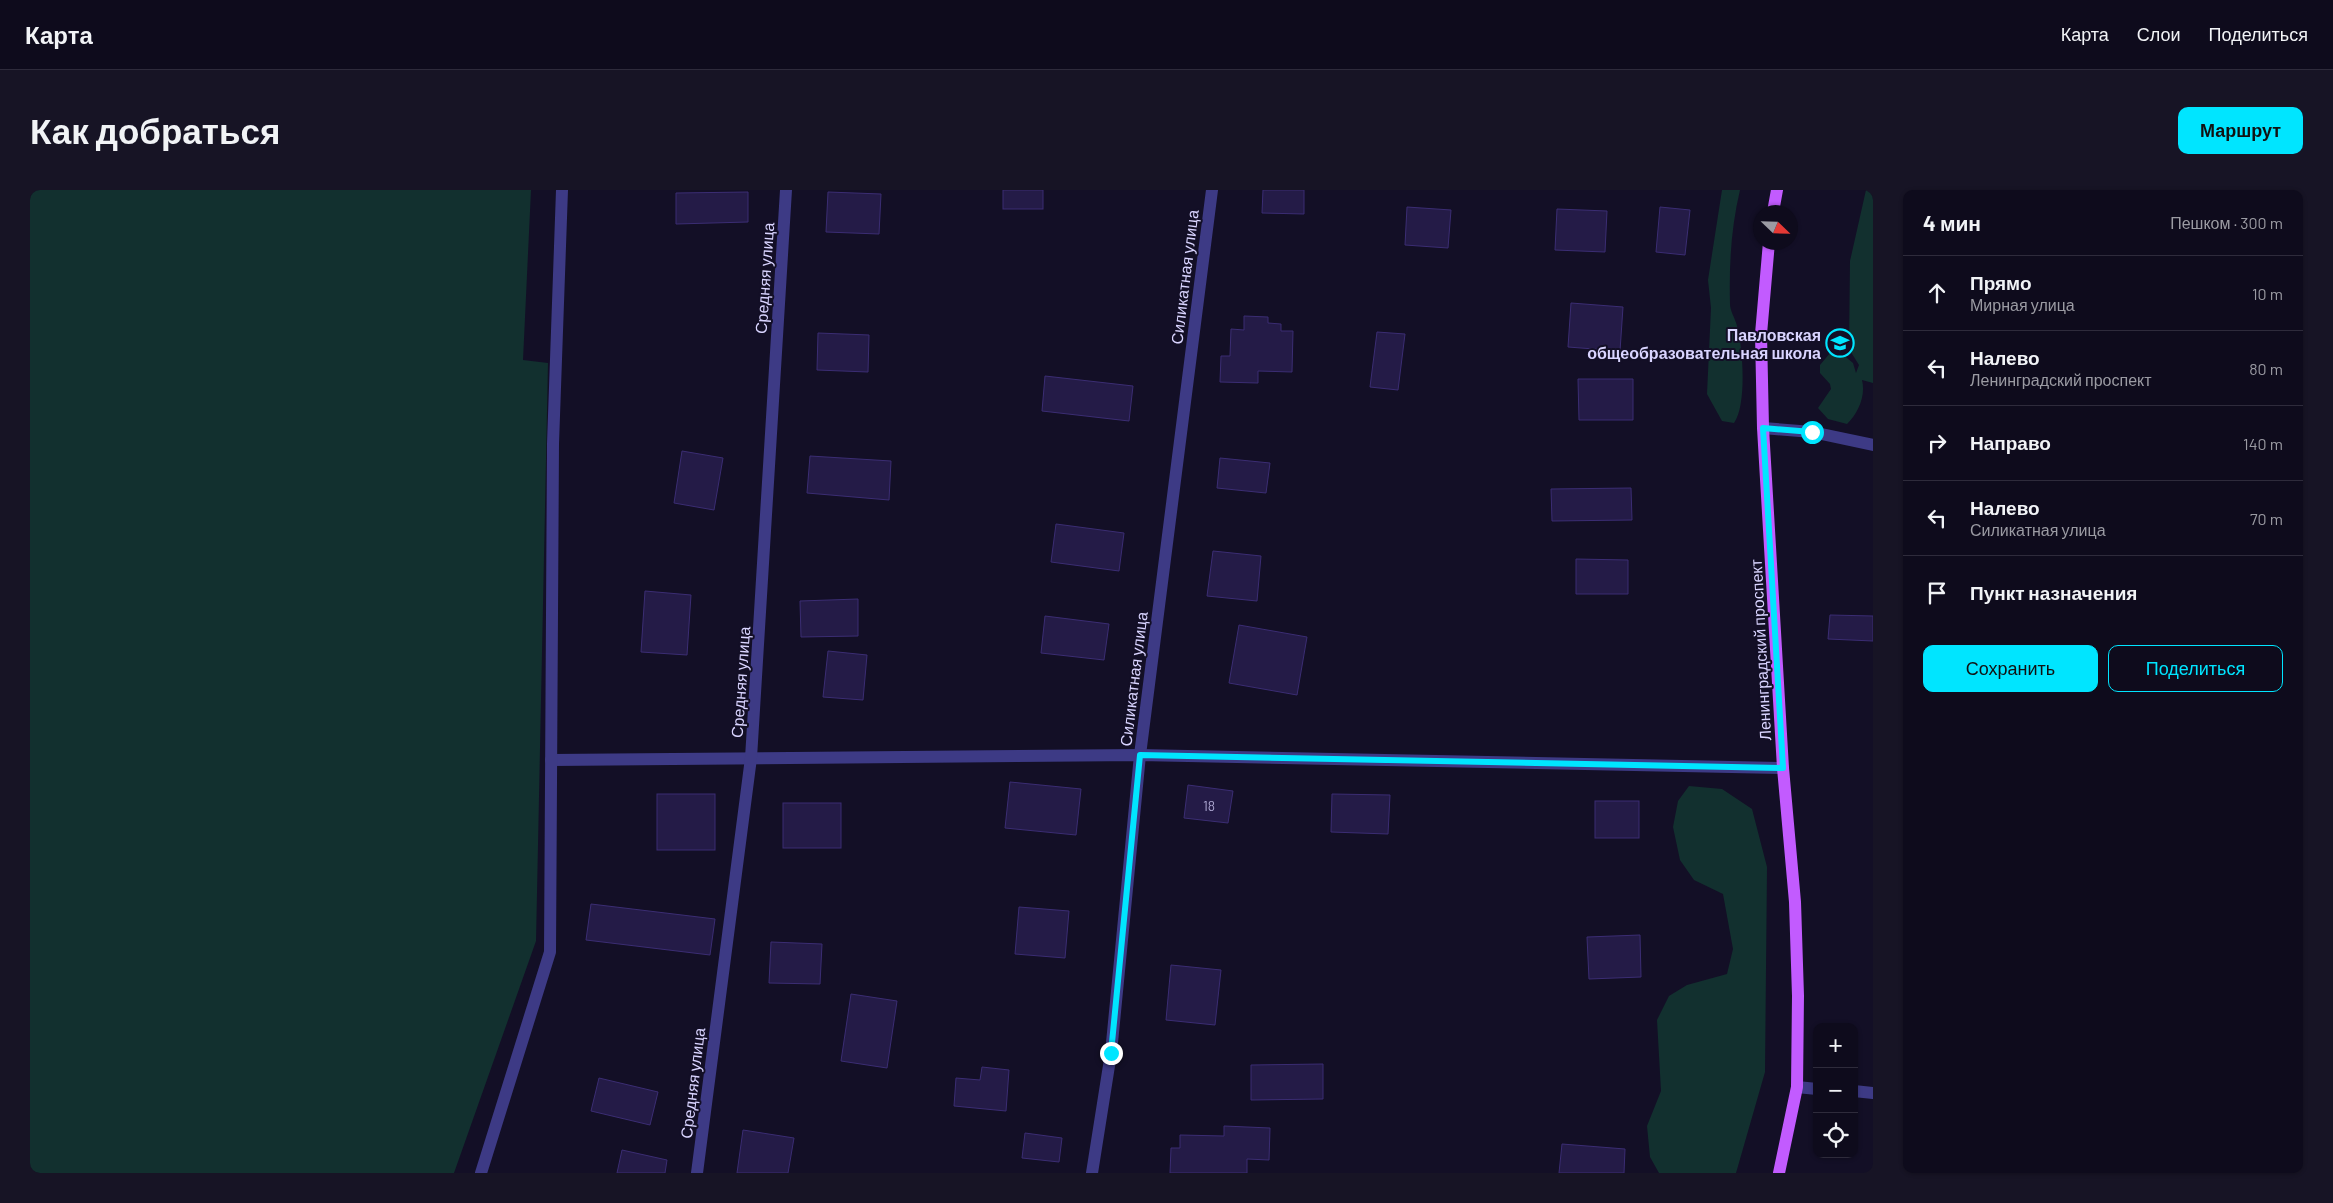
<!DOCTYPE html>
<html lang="ru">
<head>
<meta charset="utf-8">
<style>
	:root { --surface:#0e0b1c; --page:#171425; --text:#f1f3f6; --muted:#9b9ba3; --line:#2e2b3b; --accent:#00e5ff }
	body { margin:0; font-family:Barlow,sans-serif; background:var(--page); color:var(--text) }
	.controls { position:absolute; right:15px; bottom:15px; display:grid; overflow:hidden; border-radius:10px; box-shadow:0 1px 4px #0004 }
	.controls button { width:45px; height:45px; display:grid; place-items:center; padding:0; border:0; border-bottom:1px solid var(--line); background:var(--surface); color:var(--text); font:25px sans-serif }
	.compass { position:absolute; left:1723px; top:15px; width:45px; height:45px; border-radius:50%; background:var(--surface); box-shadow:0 1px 4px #0004; rotate:113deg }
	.stop { position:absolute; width:15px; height:15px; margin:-11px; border:4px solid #00e5ff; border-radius:50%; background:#fff }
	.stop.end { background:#00e5ff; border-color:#fff; box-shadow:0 1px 5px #0008 }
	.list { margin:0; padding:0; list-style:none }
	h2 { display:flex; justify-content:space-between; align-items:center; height:65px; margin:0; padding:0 20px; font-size:21px }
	h2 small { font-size:16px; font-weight:400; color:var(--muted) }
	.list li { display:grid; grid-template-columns:32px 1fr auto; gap:15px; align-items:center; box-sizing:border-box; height:75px; padding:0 20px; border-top:1px solid var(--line) }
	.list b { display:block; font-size:19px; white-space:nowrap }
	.list p { margin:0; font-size:16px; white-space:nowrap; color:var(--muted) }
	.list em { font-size:16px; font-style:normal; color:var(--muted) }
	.actions { display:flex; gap:10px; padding:15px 20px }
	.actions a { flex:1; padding:11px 0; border:1px solid var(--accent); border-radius:10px; text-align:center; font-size:18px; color:var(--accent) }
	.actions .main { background:var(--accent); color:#111 }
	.icon { flex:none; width:28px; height:28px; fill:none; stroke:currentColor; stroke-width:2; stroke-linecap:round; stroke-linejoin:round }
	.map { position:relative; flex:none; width:1843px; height:983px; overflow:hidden; border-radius:10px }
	header { display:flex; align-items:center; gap:30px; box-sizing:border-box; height:70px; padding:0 25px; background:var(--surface); border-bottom:1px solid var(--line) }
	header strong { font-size:24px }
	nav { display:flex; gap:28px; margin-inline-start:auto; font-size:18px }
	.intro { display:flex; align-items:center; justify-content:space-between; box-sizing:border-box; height:120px; padding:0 30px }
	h1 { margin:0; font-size:35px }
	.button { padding:12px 22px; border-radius:10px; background:var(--accent); color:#111; font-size:18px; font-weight:700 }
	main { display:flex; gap:30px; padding:0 30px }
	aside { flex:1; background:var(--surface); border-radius:10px; box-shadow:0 1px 4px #0004 }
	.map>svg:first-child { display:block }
	.green { fill:#12302f }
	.building { fill:#241b47; stroke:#3b2d73 }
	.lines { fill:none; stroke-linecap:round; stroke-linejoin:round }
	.minor { stroke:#3d3a85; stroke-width:12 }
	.major { stroke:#c25bff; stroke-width:12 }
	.route { stroke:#00e5ff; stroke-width:6 }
	.labels { text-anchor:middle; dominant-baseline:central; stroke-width:4; stroke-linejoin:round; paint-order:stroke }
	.number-label { font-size:14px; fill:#aca6d1 }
	.street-label { font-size:16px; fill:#d9d4ff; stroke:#130f26 }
	.poi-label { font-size:16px; font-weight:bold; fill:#d9d4ff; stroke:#130f26; text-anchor:end }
</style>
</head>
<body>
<header>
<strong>Карта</strong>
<nav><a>Карта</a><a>Слои</a><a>Поделиться</a></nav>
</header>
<div class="intro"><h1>Как добраться</h1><a class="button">Маршрут</a></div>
<main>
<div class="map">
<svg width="1843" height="983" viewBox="0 0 1843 983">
	<rect width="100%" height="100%" fill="#130f26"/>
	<g class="green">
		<polygon points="0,0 501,0 493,170 518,173 506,751 424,983 0,983"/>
		<path d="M1692,0H1710C1701,38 1699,75 1700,114C1700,121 1705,128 1707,136C1713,158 1717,215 1704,233L1692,231L1677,204L1681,118L1678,90Z"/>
		<path d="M1836,0H1843V193L1832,190C1836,206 1828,223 1817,234L1798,229L1788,218L1801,199L1800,194L1790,183V175L1801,162L1812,164L1823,173L1826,183L1829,175L1819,159L1820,71Z"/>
		<polygon points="1659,596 1692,599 1722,619 1737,677 1735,882 1706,983 1629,983 1620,967 1617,936 1631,901 1627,830 1639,806 1657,795 1697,784 1703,759 1693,704 1664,690 1650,670 1643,637 1648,611"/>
	</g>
	<g class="building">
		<rect x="973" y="0" width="40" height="19"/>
		<polygon points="1233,0 1274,0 1274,24 1232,23"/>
		<polygon points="718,2 718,32 646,34 646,3"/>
		<polygon points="798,2 851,4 849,44 796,42"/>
		<polygon points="1377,17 1421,20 1418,58 1375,55"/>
		<polygon points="1630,17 1660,20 1655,65 1626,62"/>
		<polygon points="1527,19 1577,21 1575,62 1525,60"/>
		<polygon points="1541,113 1593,117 1590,161 1538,157"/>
		<polygon points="1214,126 1238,127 1238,133 1251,134 1251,141 1263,141 1262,182 1228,181 1228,193 1190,192 1191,166 1200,166 1201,139 1214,140"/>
		<polygon points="1347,142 1375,144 1368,200 1340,197"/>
		<polygon points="788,143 839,145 838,182 787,180"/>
		<polygon points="1015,186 1103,196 1099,231 1012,221"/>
		<polygon points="1548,189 1603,189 1603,230 1549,230"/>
		<polygon points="652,261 693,268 684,320 644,313"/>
		<polygon points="780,266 861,271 859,310 777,303"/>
		<polygon points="1190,268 1240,273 1236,303 1187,298"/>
		<polygon points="1601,298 1602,330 1522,331 1521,299"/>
		<polygon points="1026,334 1094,343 1089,381 1021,372"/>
		<polygon points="1183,361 1231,366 1227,411 1177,406"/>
		<polygon points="1546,369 1598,370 1598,404 1546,404"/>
		<polygon points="615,401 661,405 657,465 611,462"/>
		<polygon points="828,409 828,446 771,447 770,411"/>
		<polygon points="1800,425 1843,426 1843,451 1798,449"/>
		<polygon points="1015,426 1079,434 1074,470 1011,463"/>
		<polygon points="1209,435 1277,447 1267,505 1199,493"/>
		<polygon points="798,461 837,465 833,510 793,507"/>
		<polygon points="980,592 1051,599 1046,645 975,638"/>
		<polygon points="1158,595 1203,601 1198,633 1154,628"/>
		<rect x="627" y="604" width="58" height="56"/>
		<polygon points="1302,604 1360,605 1358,644 1301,642"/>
		<rect x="1565" y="611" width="44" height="37"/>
		<rect x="753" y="613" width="58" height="45"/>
		<polygon points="561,714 685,729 680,765 556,750"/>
		<polygon points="989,717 1039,721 1035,768 985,764"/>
		<polygon points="1610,745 1611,787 1559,789 1557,747"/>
		<polygon points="741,752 792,754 790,794 739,793"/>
		<polygon points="1141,775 1191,780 1185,835 1136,830"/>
		<polygon points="821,804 867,811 857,878 811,871"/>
		<polygon points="1293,874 1293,909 1221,910 1221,875"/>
		<polygon points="952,877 979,880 976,921 924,916 926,888 950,890"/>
		<polygon points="569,888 628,902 620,935 561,921"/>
		<polygon points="1194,936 1240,938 1239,970 1217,969 1217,983 1140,983 1141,958 1150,958 1150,945 1194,946"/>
		<polygon points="713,940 764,948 758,983 707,983"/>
		<polygon points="995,943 1032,948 1029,972 992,968"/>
		<polygon points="1532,954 1595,959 1594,983 1529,983"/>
		<polygon points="592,960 637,970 635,983 587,983"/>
	</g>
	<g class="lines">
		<g class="minor">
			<polyline points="1733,238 1782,242 1843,255"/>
			<polyline points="521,570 1110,565 1753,578"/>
			<polyline points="1767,897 1787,899"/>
			<polyline points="1824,901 1843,903"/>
			<polyline points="451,983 520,762 523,254 532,0"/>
			<polyline points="667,983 721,568 756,0"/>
			<polyline points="1062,983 1081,863 1110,565 1182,0"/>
		</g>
		<g class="major">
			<polyline points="1743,22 1747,0"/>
			<polyline points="1739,52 1731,144 1733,238 1753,578 1765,712 1768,806 1767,897 1749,983"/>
		</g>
	</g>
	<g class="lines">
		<polyline class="route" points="1081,863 1110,565 1753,578 1733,238 1782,242"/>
	</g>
	<defs>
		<g id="school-ring" transform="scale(1.4375)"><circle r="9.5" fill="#130f26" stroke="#00e5ff" stroke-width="1.5"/><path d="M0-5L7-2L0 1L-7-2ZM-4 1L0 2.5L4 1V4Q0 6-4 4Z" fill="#00e5ff"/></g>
	</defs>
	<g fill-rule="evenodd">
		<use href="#school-ring" x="1810" y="153"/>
	</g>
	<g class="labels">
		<g class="number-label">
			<text x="1179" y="615">18</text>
		</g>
		<g class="street-label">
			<text transform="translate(1154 87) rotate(-83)">Силикатная улица</text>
			<text transform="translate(734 88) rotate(-86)">Средняя улица</text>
			<text transform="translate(1730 460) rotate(-93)">Ленинградский проспект</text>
			<text transform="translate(1103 489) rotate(-83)">Силикатная улица</text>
			<text transform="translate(710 492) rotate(-86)">Средняя улица</text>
			<text transform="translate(662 893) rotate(-83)">Средняя улица</text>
		</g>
		<g class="poi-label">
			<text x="1791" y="144">Павловская<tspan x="1791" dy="18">общеобразовательная школа</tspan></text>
		</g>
	</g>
</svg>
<div class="controls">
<button>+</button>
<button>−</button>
<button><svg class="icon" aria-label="locate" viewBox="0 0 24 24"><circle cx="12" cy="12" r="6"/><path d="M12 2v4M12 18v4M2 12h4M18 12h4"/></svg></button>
</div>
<svg class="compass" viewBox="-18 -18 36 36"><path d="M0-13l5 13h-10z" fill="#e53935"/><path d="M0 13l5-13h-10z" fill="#9b9ba3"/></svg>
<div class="stop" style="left:1782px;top:242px"></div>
<div class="stop end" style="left:1081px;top:863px"></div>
</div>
<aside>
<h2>4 мин<small>Пешком · 300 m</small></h2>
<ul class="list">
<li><svg class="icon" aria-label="ahead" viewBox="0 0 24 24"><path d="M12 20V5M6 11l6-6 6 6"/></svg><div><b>Прямо</b><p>Мирная улица</p></div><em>10 m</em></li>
<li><svg class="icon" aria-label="left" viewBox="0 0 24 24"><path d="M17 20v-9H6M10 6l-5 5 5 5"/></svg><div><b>Налево</b><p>Ленинградский проспект</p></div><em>80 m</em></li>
<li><svg class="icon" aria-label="right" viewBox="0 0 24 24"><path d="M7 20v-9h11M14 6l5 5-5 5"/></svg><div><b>Направо</b></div><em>140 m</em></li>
<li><svg class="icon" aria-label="left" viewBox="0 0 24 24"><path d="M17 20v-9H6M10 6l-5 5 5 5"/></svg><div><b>Налево</b><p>Силикатная улица</p></div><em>70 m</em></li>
<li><svg class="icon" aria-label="arrive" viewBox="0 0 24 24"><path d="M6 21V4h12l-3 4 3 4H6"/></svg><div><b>Пункт назначения</b></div></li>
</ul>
<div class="actions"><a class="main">Сохранить</a><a>Поделиться</a></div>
</aside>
</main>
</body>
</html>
